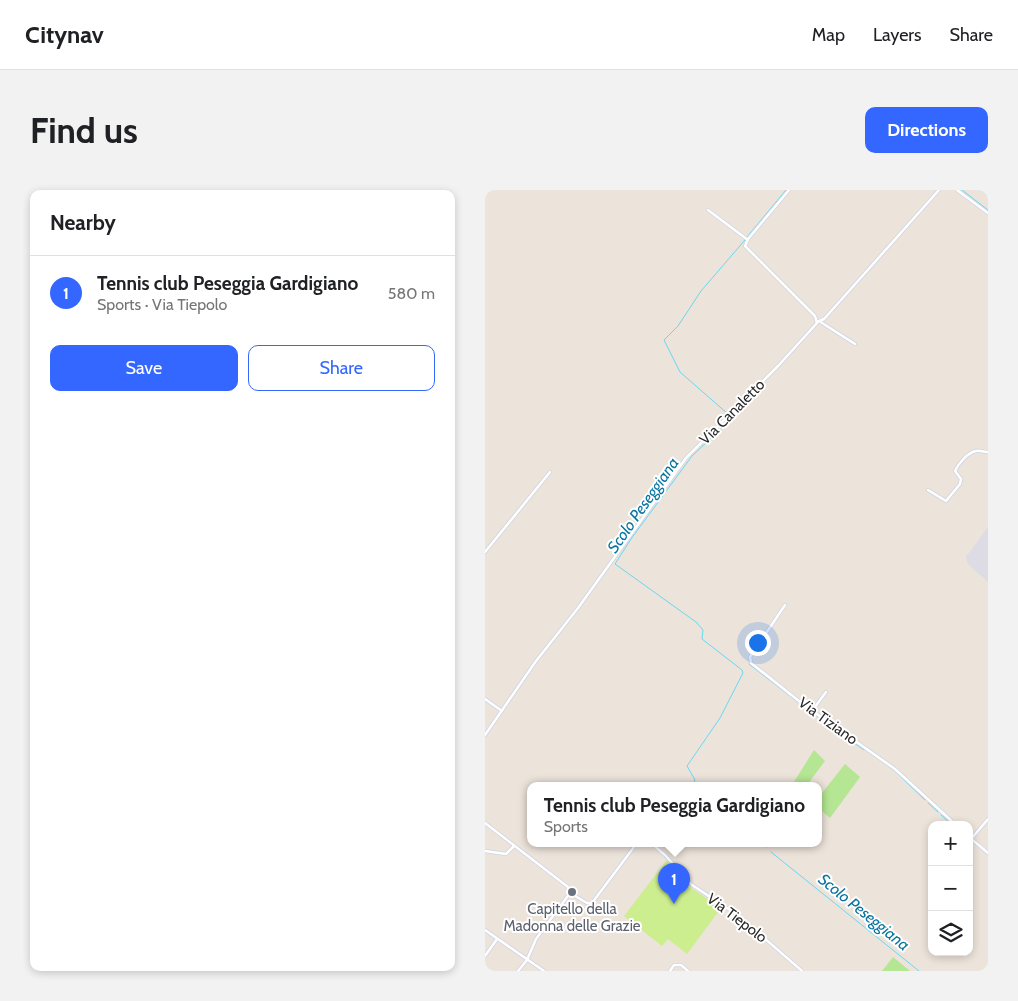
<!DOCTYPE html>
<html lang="en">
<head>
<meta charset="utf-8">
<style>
	:root { --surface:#fff; --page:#f2f2f2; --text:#202124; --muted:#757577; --line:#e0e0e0; --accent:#3467ff }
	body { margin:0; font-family:Cabin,sans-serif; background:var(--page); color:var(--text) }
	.controls { position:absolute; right:15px; bottom:15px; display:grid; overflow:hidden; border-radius:10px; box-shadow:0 2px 8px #0003 }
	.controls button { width:45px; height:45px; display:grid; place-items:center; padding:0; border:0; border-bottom:1px solid var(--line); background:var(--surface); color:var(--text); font:25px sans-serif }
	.you { position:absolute; left:272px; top:452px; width:18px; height:18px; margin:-12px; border:4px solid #fff; border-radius:50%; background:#1a73e8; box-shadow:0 0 0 8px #1a73e833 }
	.badge { display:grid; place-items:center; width:32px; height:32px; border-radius:50%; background:var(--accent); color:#fff; font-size:16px; font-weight:700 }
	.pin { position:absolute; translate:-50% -41px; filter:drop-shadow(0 1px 2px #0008) }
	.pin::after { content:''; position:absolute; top:26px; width:18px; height:15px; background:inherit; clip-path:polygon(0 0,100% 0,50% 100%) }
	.popup { position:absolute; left:42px; top:592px; width:295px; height:65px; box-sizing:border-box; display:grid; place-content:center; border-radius:10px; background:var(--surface); filter:drop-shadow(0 1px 4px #0005); font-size:16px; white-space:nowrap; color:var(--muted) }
	.popup b { font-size:19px; color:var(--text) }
	.popup::after { content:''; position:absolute; left:50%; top:100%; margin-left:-10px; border:10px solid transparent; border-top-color:var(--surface) }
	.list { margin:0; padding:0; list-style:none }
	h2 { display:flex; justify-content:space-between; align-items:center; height:65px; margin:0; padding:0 20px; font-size:21px }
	h2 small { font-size:16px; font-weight:400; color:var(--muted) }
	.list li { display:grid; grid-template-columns:32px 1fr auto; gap:15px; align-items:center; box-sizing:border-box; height:75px; padding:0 20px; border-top:1px solid var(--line) }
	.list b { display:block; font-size:19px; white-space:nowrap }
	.list p { margin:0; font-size:16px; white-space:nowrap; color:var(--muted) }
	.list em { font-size:16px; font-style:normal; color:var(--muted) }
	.actions { display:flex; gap:10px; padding:15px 20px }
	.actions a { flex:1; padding:11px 0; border:1px solid var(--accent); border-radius:10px; text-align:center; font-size:18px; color:var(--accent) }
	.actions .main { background:var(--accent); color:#fff }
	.icon { flex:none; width:28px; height:28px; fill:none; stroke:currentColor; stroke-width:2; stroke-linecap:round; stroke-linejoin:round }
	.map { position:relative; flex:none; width:503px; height:781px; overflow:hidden; border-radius:10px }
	header { display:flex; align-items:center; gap:30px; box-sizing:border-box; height:70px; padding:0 25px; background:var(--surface); border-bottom:1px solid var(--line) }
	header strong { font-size:24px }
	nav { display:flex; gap:28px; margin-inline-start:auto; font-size:18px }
	.intro { display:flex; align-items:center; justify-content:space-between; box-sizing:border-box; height:120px; padding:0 30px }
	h1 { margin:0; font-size:35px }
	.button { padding:12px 22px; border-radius:10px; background:var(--accent); color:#fff; font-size:18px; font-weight:700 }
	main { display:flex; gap:30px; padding:0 30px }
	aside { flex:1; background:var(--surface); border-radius:10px; box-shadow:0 2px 8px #0003 }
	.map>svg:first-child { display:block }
	.industrial { fill:#dddbe4 }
	.green { fill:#b5e693 }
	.pitch { fill:#ccee8e }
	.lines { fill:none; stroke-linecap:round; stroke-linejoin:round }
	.stream { stroke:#67d8f4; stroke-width:1 }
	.street-casing { stroke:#cfd4e3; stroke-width:4 }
	.street { stroke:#fff; stroke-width:2.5 }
	.worship-dot { fill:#6b7280; stroke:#fff; stroke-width:2 }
	.labels { text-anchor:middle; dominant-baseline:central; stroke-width:4; stroke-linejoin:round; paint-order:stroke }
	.street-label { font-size:15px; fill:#292929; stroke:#fff }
	.worship-label { font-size:15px; fill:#5b616d; stroke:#fff }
	.water-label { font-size:16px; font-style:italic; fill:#07759f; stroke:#fff }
</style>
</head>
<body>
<header>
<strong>Citynav</strong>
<nav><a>Map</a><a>Layers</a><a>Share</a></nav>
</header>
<div class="intro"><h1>Find us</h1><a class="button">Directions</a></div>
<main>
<aside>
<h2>Nearby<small></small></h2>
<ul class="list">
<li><span class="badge">1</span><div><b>Tennis club Peseggia Gardigiano</b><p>Sports · Via Tiepolo</p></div><em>580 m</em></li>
</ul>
<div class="actions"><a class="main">Save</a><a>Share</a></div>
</aside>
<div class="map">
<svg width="503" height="781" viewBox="0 0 503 781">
	<rect width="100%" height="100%" fill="#ece3da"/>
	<polygon class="industrial" points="503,337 503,392 483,374 481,367"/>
	<g class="green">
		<polygon points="329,560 340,571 322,595 307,595"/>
		<polygon points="360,574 375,587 345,628 333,618 333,608"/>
		<polygon points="408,767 425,781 397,781"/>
	</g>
	<polygon class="pitch" points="182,670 203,696 236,718 202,764 183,749 177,756 139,726"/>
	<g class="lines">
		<g class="stream">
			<polyline points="477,0 503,20"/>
			<polyline points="262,47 301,0"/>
			<polyline points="243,224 195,182 179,150 193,136 216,101 260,50"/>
			<polyline points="264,474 331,526"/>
			<polyline points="333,528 355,543"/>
			<polyline points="369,553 379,560"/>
			<polyline points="411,582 414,585"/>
			<polyline points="416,587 440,610"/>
			<polyline points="208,595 210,590 202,576 235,528 258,483 257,480 217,449 218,440 211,432 130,374 146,349 207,266 239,236 245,230 245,226"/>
			<polyline points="443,613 453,622"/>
			<polyline points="456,625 465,633"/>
			<polyline points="275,653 281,657"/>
			<polyline points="286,662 434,781"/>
		</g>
		<g class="street-casing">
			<g id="street">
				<polyline points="472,0 503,23"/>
				<polyline points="223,20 263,50"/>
				<polyline points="334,131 370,154"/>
				<polyline points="332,132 339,129 454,0"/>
				<path d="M443,300L461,311L475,294L476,289L470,281C473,274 483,262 491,261C494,260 500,262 503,262"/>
				<polyline points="0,362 65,282"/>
				<polyline points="300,415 265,467 266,473 319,515 410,579 471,635"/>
				<polyline points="0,509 17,521"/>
				<polyline points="327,521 341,502"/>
				<polyline points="0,545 51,471 93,418 201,268 293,176 332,133 330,126 260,56 263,49 304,0"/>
				<polyline points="0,633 83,697 85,703"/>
				<polyline points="484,647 503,663"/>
				<polyline points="486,649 503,629"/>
				<polyline points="166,653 180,665 207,695 254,726 317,781"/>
				<polyline points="0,661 21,664 29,656"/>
				<polyline points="85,703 102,713 107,713 152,653"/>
				<polyline points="0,740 59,781"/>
				<polyline points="0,766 12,749"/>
				<polyline points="33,781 42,770 51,749 85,703"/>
				<polyline points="185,781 189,775 196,775 203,781"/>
			</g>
		</g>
		<use href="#street" class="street"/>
	</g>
	<circle class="worship-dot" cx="87" cy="702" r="5"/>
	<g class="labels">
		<g class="street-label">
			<text transform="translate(247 222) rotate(-45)">Via Canaletto</text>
			<text transform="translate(343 531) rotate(36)">Via Tiziano</text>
			<text transform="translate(252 728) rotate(37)">Via Tiepolo</text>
		</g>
		<g class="worship-label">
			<text x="87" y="719">Capitello della<tspan x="87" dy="17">Madonna delle Grazie</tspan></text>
		</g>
		<g class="water-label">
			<text transform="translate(158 315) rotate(-55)">Scolo Peseggiana</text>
			<text transform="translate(379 722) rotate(39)">Scolo Peseggiana</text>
		</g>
	</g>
</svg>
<div class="controls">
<button>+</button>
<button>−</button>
<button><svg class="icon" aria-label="layers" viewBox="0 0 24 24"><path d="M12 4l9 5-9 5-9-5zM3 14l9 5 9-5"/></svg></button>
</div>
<div class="you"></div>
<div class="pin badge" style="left:189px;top:714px">1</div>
<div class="popup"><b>Tennis club Peseggia Gardigiano</b>Sports</div>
</div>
</main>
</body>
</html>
